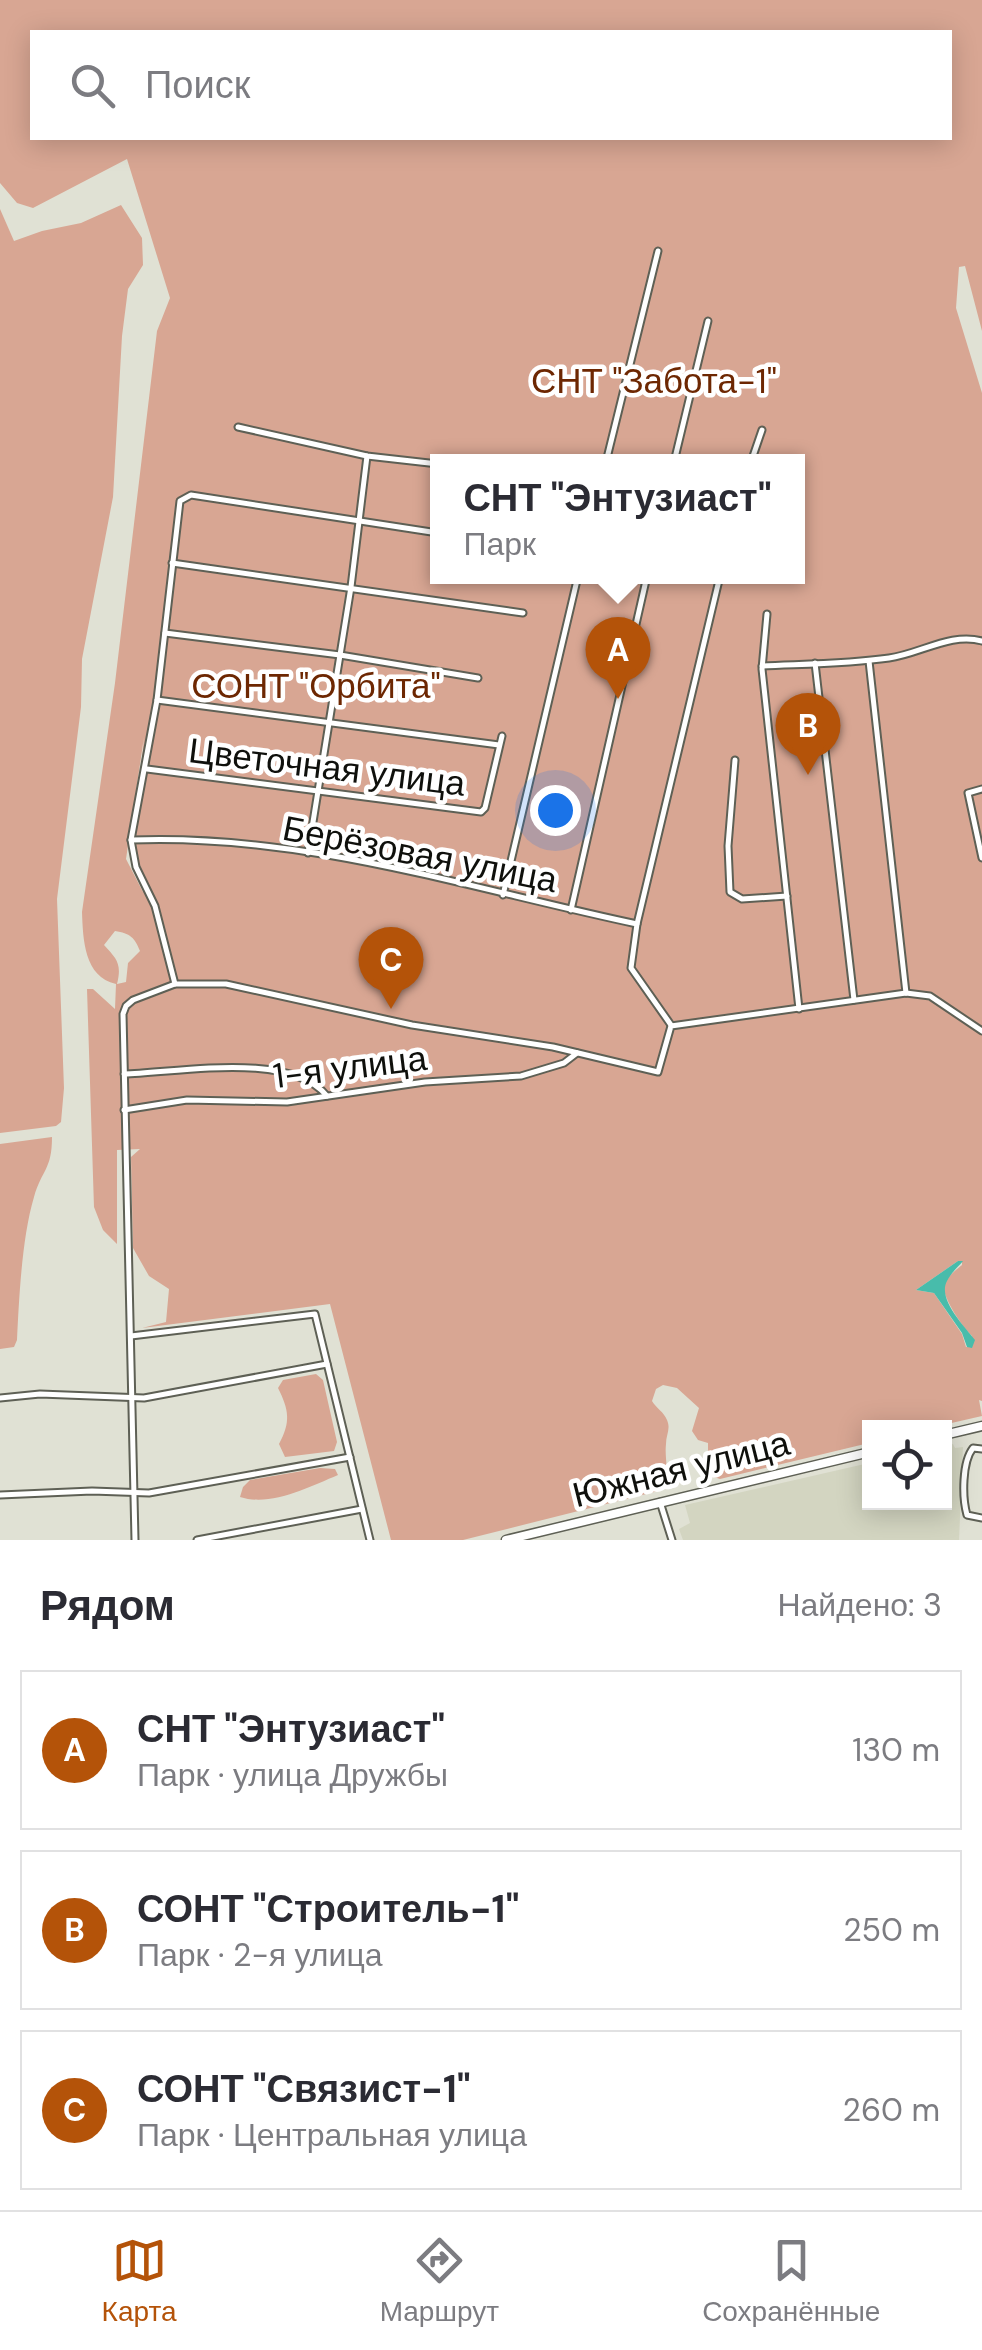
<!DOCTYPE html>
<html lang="ru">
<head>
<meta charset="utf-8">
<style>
	:root { --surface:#fff; --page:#f7f7f7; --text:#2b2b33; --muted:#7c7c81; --line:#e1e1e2; --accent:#b45309 }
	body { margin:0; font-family:"DM Sans",sans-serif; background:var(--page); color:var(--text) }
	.controls { position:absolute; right:30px; bottom:30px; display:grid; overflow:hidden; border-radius:0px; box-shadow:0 5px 25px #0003 }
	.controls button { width:90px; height:90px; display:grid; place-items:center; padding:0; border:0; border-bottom:2px solid var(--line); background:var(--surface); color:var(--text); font:50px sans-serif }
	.you { position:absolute; left:555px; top:810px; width:35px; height:35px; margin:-25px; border:8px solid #fff; border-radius:50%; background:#1a73e8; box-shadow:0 0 0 15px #1a73e833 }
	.badge { display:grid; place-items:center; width:65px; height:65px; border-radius:50%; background:var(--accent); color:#fff; font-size:32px; font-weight:700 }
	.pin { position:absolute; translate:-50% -82px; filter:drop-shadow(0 2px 5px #0008) }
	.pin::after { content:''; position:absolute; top:52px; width:35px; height:30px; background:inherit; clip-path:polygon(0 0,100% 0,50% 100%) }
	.popup { position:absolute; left:430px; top:454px; width:375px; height:130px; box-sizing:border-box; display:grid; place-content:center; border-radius:0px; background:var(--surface); filter:drop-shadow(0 2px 8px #0005); font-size:32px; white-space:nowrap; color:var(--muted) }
	.popup b { font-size:38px; color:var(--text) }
	.popup::after { content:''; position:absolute; left:50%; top:100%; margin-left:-20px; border:20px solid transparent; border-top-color:var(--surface) }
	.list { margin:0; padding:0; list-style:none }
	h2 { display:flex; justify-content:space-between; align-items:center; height:130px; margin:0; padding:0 40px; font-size:42px }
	h2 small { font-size:32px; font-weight:400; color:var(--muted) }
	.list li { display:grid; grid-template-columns:65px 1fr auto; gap:30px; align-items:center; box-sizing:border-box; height:160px; margin:0 20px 20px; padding:0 20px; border:2px solid var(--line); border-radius:0px }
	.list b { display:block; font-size:38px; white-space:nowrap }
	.list p { margin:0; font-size:32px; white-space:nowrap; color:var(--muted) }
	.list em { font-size:32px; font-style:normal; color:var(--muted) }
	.icon { flex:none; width:55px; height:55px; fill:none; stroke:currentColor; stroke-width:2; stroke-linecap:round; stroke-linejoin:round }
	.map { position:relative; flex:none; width:982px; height:1540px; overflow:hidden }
	.search { position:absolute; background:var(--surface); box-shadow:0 5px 25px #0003; left:30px; right:30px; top:30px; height:110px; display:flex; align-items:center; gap:25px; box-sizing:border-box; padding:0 35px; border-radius:0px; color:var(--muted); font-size:38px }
	.sheet { height:670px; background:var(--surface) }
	nav { display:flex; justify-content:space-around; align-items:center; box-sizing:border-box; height:140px; border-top:2px solid var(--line); background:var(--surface); font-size:28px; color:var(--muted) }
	nav a { display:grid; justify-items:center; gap:5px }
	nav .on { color:var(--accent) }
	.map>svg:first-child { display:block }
	.built { fill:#d3d5c1 }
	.green { fill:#d8a693; fill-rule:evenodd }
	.water { fill:#48bcab }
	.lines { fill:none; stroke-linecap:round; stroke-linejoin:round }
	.minor-casing { stroke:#5e6055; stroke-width:9 }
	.secondary-casing { stroke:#5e6055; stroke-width:11 }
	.minor { stroke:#fff; stroke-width:5 }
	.secondary { stroke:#fff; stroke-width:8 }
	.labels { text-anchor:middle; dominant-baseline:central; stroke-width:9; stroke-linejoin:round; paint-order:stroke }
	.park-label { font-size:35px; fill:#6d2702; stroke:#fff }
	.street-label { font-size:35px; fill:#0f100c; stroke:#fff }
</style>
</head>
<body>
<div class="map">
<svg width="982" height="1540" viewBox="0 0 982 1540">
	<rect width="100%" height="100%" fill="#e0e1d4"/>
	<polygon class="built" points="953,1444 955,1448 963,1447 959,1540 683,1540 679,1529 690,1523 685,1505 869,1463 870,1502 944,1502 945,1446"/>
	<g class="green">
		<path d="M0,0H982V331L965,266L959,267L956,308L982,393V1401L979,1400L982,1416L934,1427L870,1428L869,1443L720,1479L708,1475V1443L698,1440L692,1431L699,1408L677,1388L663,1385L656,1389L652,1401C656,1408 664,1412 667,1420C671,1429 666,1435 666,1444C664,1461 672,1475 658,1491L463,1540H391L330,1304L142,1328L166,1322L169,1289L149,1276L133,1248L131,1157L140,1149L117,1150V1244L103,1230L94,1207L87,989H93L115,1009L116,984C84,977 83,939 82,912L115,683L157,331L170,298L127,159L33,208L17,203L0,183ZM32,32H950V138H32ZM438,462H798V576H438ZM144,737L134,839L143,892L126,859ZM115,931C130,933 135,938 140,951L128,963L126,982L117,984C122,964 117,959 104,945ZM958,1261H962V1265C956,1270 947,1277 944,1284C941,1296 963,1328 972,1336V1347H966L962,1334L934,1293L916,1290Z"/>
		<polygon points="121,205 142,238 143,265 128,289 122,336 113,497 82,659 81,707 57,899 64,1088 61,1122 56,1126 0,1133 0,209 14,241 42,231 81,223"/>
		<path d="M52,1137C52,1170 42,1169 34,1197C22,1237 19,1298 17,1340L14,1347L0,1349V1144Z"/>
		<path d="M316,1374L323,1380L337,1442L334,1451L285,1457L279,1444C291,1422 289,1410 278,1388L283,1380Z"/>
		<path d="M320,1468L335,1469L338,1475C309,1487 271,1507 240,1497L243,1487L250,1480Z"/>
	</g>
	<path class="water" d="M958,1261H963C958,1267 951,1273 947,1281C937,1299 965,1327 975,1340L972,1348L967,1347L962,1333L934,1293L916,1290Z"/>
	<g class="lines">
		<g class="minor-casing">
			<g id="minor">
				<polyline points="238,427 367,456 438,464"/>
				<polyline points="606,462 658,251"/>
				<polyline points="674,462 708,321"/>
				<polyline points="751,462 762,430"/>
				<polyline points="172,563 523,613"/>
				<polyline points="767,614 762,669 799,1009"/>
				<polyline points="165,633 340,655 478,678"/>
				<polyline points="869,661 906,993"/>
				<polyline points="815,663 854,1000"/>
				<path d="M762,666C804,664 847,664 889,658C920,654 951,632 982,641"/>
				<polyline points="157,700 499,745"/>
				<polyline points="735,760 728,846 730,892 742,899 787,896"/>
				<polyline points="147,769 481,812 485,808 502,736"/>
				<polyline points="982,789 968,793 982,858"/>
				<path d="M131,840C303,833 471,889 637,924"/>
				<polyline points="308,853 351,587 367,456"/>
				<polyline points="503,895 578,576"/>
				<polyline points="571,910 647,576"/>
				<polyline points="175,984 155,906 136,867 131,840 157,700 180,501 191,495 438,533"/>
				<polyline points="671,1025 631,968 637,924 720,576"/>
				<path d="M124,1074C176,1073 290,1050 327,1096"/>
				<polyline points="124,1110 187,1100 287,1102 425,1082 521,1076 564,1063 577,1053"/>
				<polyline points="131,1336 315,1314 370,1540"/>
				<polyline points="0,1398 40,1394 144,1398 327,1364"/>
				<path d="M982,1449L973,1448C962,1462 962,1497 967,1515L982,1518"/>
				<polyline points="0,1495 92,1491 149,1493 350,1457"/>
				<polyline points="660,1502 672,1540"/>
				<polyline points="135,1540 123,1014 126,1006 133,1000 175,984 226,984 412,1025 553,1047 658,1072 671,1026 906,993 930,996 982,1031"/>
				<polyline points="197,1540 362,1509"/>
			</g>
		</g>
		<g class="secondary-casing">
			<g id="secondary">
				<polyline points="944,1435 982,1426"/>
				<polyline points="506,1540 870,1452"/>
			</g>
		</g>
		<use href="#minor" class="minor"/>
		<use href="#secondary" class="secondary"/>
	</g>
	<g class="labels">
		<g class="park-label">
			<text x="654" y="381">СНТ "Забота-1"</text>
			<text x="316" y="686">СОНТ "Орбита"</text>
		</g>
		<g class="street-label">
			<text transform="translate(327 767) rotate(7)">Цветочная улица</text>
			<text transform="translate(420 854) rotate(11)">Берёзовая улица</text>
			<text transform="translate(350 1067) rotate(-7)">1-я улица</text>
			<text transform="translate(681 1469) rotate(-14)">Южная улица</text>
		</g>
	</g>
</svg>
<div class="controls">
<button><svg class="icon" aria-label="locate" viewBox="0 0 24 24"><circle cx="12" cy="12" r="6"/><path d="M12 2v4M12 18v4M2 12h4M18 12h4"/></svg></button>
</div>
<div class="you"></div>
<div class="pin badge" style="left:618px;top:699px">A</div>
<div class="popup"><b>СНТ &quot;Энтузиаст&quot;</b>Парк</div>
<div class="pin badge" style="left:808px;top:775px">B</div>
<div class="pin badge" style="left:391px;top:1009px">C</div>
<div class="search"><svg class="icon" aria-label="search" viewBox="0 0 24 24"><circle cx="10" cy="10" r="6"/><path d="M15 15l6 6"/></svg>Поиск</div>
</div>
<section class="sheet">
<h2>Рядом<small>Найдено: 3</small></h2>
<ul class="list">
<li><span class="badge">A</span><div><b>СНТ &quot;Энтузиаст&quot;</b><p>Парк · улица Дружбы</p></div><em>130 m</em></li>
<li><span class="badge">B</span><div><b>СОНТ &quot;Строитель-1&quot;</b><p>Парк · 2-я улица</p></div><em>250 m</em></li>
<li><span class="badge">C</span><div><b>СОНТ &quot;Связист-1&quot;</b><p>Парк · Центральная улица</p></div><em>260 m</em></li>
</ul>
</section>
<nav>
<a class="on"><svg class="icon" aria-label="map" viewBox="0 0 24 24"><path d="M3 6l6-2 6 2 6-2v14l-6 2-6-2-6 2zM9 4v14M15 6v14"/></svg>Карта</a>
<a><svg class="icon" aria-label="directions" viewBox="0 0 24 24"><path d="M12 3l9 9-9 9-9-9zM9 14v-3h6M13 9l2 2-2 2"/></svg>Маршрут</a>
<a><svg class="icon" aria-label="saved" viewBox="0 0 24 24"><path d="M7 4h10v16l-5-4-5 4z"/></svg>Сохранённые</a>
</nav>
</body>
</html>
